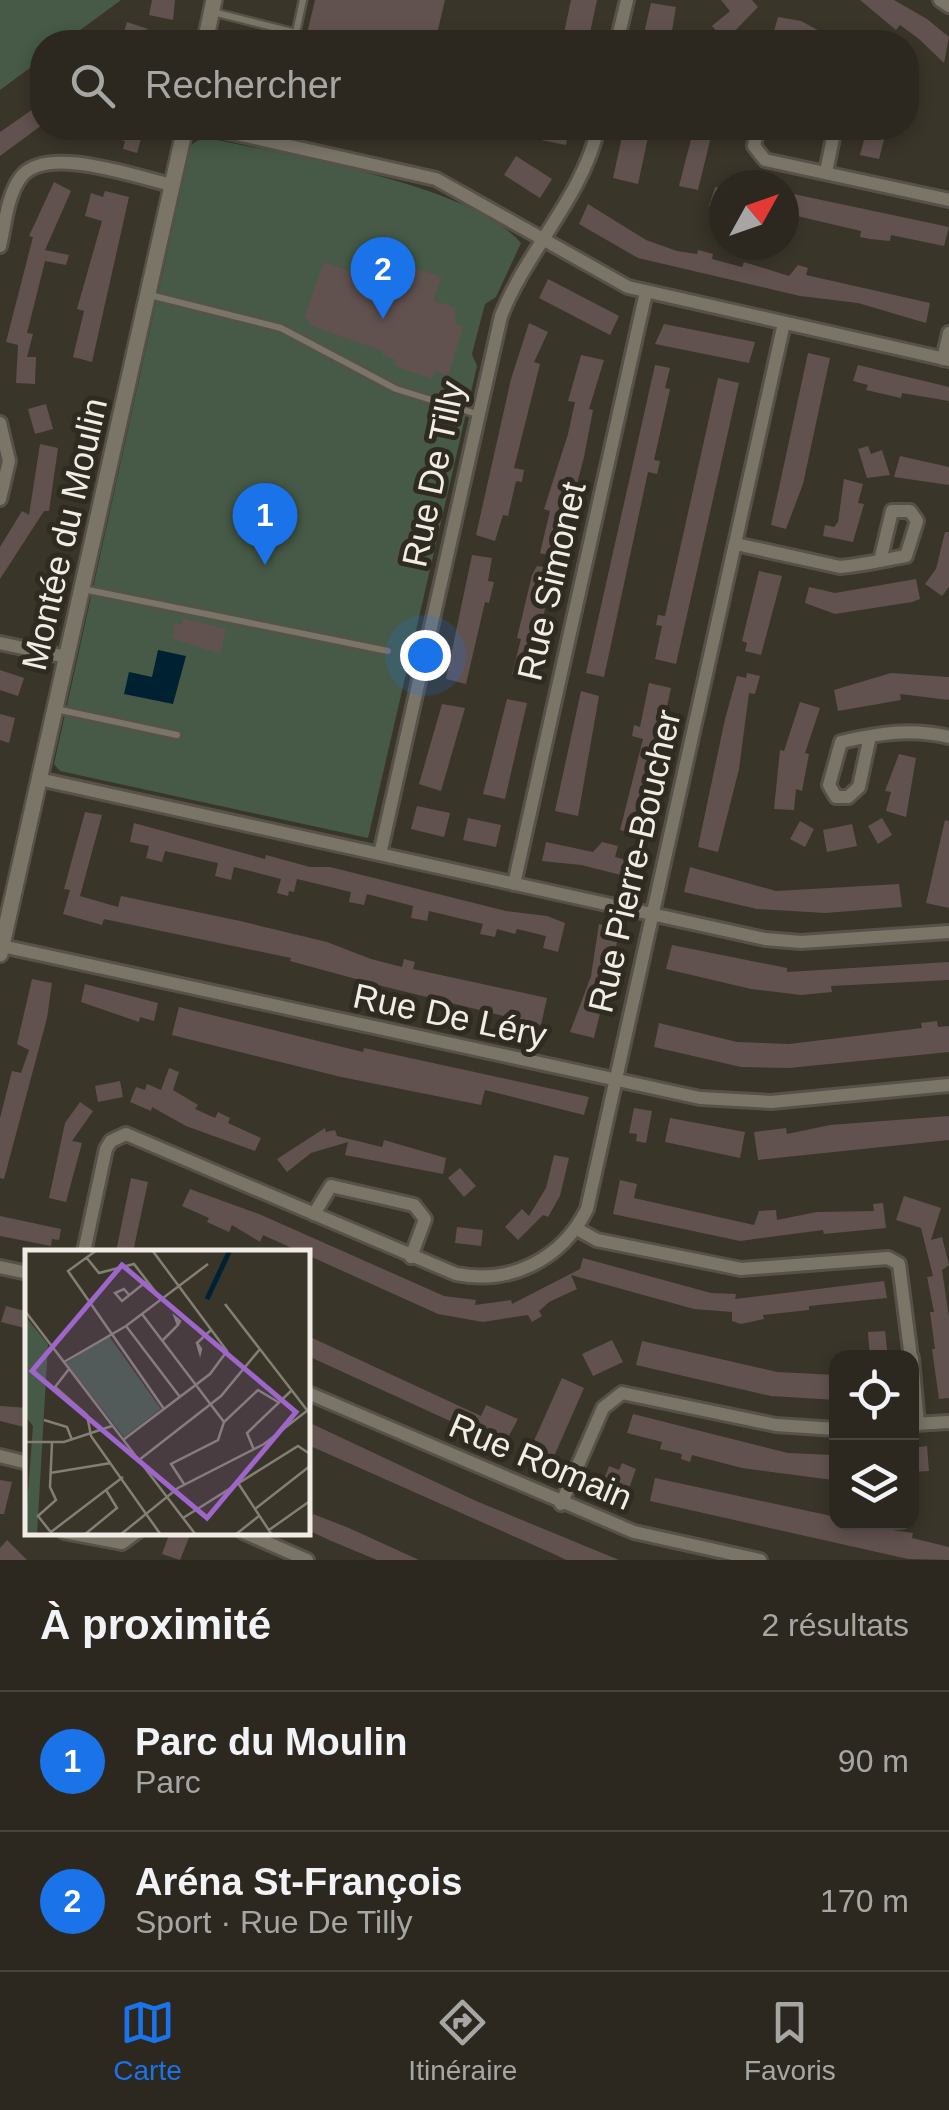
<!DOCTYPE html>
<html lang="fr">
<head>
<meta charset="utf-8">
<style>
	:root { --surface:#2c281f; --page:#38342c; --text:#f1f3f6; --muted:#a6a6a4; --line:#48443d; --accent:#1a73e8 }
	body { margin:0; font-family:Arial,sans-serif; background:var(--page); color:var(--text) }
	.controls { position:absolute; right:30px; bottom:30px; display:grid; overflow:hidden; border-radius:20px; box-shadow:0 5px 15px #0003 }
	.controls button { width:90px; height:90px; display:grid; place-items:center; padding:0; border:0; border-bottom:2px solid var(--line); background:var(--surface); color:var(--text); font:50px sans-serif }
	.compass { position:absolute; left:709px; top:170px; width:90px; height:90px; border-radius:50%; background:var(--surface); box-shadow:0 5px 15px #0003; rotate:50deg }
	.you { position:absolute; left:425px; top:655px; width:35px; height:35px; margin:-25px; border:8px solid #fff; border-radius:50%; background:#1a73e8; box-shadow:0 0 0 15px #1a73e833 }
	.badge { display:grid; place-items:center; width:65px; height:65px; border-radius:50%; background:var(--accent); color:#fff; font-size:32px; font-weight:700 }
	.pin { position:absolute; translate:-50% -82px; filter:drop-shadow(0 2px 5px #0008) }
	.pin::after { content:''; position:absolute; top:52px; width:35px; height:30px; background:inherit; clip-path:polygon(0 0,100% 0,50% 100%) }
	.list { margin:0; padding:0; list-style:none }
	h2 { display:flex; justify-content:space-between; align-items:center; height:130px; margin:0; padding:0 40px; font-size:42px }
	h2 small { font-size:32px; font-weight:400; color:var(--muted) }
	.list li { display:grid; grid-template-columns:65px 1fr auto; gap:30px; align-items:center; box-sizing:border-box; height:140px; padding:0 40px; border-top:2px solid var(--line) }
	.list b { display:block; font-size:38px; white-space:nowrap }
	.list p { margin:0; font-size:32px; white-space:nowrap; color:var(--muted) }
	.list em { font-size:32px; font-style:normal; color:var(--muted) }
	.icon { flex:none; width:55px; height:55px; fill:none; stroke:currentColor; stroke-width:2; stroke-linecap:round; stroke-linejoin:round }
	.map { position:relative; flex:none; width:949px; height:1560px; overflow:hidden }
	.search { position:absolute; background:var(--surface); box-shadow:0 5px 15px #0003; left:30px; right:30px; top:30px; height:110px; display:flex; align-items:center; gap:25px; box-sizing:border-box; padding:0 35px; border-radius:40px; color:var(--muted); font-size:38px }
	.sheet { height:410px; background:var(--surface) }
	nav { display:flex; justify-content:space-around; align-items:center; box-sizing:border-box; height:140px; border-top:2px solid var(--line); background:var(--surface); font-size:28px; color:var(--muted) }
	nav a { display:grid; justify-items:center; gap:5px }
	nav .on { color:var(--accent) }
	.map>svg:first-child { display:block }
	.green { fill:#465a47 }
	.water { fill:#002131 }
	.building { fill:#61524f }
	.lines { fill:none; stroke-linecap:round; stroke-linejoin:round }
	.service-casing { stroke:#575249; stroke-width:11 }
	.minor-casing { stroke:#575249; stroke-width:18 }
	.tertiary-casing { stroke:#575249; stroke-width:20 }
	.service { stroke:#7b7568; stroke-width:6 }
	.minor { stroke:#7b7568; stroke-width:12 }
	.tertiary { stroke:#7b7568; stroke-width:15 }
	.labels { text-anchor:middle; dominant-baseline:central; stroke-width:10; stroke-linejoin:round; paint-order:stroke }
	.street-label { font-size:35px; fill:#f1ede6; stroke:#302b20 }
	.inset-river { fill:none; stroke:#002131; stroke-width:5 }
	.inset-road { fill:none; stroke:#837f75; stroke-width:2.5 }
	.view { fill:#9e66cb; fill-opacity:0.15; stroke:#9e66cb; stroke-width:5 }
	.inset-edge { fill:none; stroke:#f1ede6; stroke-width:5 }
</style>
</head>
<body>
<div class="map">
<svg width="949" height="1560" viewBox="0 0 949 1560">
	<rect width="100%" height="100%" fill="#3a3529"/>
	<g class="green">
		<polygon points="0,0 121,0 64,42 42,42 42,59 0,90"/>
		<path d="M203,137C283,155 469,183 521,243L496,297L485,304L472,354L477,366L368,838L60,771L54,764L191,145Z"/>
	</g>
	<polygon class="water" points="158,650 186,656 173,704 124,694 129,672 152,677"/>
	<g class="building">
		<polygon points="152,0 175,0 173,20 149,15"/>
		<polygon points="315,0 445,0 435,42 305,42"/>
		<polygon points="571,0 597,0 588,42 562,42"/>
		<polygon points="721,0 752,0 758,7 725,41 712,26 730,11"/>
		<polygon points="860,0 894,0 927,19 949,37 944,63 919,39 900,25 896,30"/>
		<polygon points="651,3 676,7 670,42 642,42"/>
		<polygon points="778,17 801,21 840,42 787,42 772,38"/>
		<polygon points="127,22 148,29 143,42 121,42"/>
		<polygon points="39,105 42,125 0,156 0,132"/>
		<polygon points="120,128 144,128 137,153 123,149 125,141 117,139"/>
		<polygon points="544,128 569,128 566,145 541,140"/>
		<polygon points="624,128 650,128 638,184 613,178"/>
		<polygon points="694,128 713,128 698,190 679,186"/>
		<polygon points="867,128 887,128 879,159 860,155"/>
		<polygon points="516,156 552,179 540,198 504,175"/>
		<polygon points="54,182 71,191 45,250 69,255 66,265 45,261 27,333 33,334 27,357 36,357 35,384 16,383 18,345 6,342 33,237 29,236"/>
		<polygon points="715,187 724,189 724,210 709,206"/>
		<polygon points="105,191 129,197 92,362 73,357 84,311 77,309 102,221 85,216 91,193 103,197"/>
		<polygon points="784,192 949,227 944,246 891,235 890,241 870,239 860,237 861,231 797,216 795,222 784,220"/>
		<polygon points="588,204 646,240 677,251 697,254 698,250 713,254 712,259 742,267 744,262 789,276 798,265 808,268 806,275 930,303 926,323 858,303 800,296 638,258 579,224"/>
		<polygon points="324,262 396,287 404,264 442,277 433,300 455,308 456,324 463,327 448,376 435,371 432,379 395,366 396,360 382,355 383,351 309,325 310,320 304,318"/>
		<polygon points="548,279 619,316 610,335 539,298"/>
		<polygon points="529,323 548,332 534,362 540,364 514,468 524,470 522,482 516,481 508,516 503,515 495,541 476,535 511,379"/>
		<polygon points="664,324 755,342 749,363 655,344"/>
		<polygon points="808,353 830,358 803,484 786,529 771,525"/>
		<polygon points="581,355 604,360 589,409 593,410 584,457 546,602 533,679 512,674 521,639 517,638 532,575 537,566 544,567 547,555 540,553 550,511 544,509 568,434 575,402 568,401"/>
		<polygon points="655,365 670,368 665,388 670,389 654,460 660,461 657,474 648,472 604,677 586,673"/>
		<polygon points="858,365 949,387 949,401 902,393 901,398 866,390 868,385 853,381"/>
		<polygon points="718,378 739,383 676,664 655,659 662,626 656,625 658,615 665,616"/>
		<polygon points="46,404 53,429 35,434 28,409"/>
		<polygon points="40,444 58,448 49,511 44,511 0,579 0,547 22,511 29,515"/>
		<polygon points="868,446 871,454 882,450 890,475 867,478 858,449"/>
		<polygon points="900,456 949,467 949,485 894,477"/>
		<polygon points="844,479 863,484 858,503 864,504 853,542 823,536 825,525 834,527 838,522"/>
		<polygon points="945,532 949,532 949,587 942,596 925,584 936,569"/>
		<polygon points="472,555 492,558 488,581 494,582 489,603 485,602 466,684 446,679"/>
		<polygon points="759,571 782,576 761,655 745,651 747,643 742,641"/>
		<polygon points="916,579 920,599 912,602 835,614 805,603 809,587 835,593"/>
		<polygon points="183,618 226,629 220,654 172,638 175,623 182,625"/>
		<polygon points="0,670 24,678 18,696 0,690"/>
		<polygon points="747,673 760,676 755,694 749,693 739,769 718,852 698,847 725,719 737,676 746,678"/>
		<polygon points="891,673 949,677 949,700 900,694 901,700 838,711 834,690"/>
		<polygon points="649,683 671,688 639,835 620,830 643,739 632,736 634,725 640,727"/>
		<polygon points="581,691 599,696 578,816 555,811"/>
		<polygon points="507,699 527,703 505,799 483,794"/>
		<polygon points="800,702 820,708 805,753 809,754 802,791 796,789 794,810 774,809 780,750 784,751"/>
		<polygon points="442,704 465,708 441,791 419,784"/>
		<polygon points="0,714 15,718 9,743 0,740"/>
		<polygon points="899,754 916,758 906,817 886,811 891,792 885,791"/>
		<polygon points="417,806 450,813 444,837 411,829"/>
		<polygon points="85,812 102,815 80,896 118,907 121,896 240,921 327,942 371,959 402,967 404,959 415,962 413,969 547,998 541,1025 378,985 290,961 291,958 104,919 102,925 63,914 70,890 64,889"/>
		<polygon points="468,818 501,825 496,847 463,840"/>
		<polygon points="882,818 892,835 878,844 868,826"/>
		<polygon points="945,820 949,821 949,908 926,903"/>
		<polygon points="800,821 814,829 805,847 790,839"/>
		<polygon points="134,823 265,859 266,855 310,867 330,867 506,911 547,916 565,923 558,952 543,948 546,936 517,929 515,934 497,929 495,937 480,934 483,924 429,911 427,921 411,918 413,906 367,894 364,905 349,902 351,892 297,879 294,892 289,891 288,896 277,893 281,879 234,867 231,880 215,876 218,863 165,851 162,862 146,858 149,846 130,842"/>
		<polygon points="852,824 857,846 827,852 823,830"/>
		<polygon points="546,842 593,852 602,842 618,846 615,857 637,863 633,878 581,865 542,861"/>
		<polygon points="690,867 776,891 899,884 902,907 825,913 757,909 684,892"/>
		<polygon points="599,924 620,930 594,1038 570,1032 591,976"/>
		<polygon points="672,945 787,968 787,972 949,962 949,980 831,986 832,992 801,995 751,989 666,969"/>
		<polygon points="32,979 52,983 47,1018 4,1179 0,1178 0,1118 12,1071 21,1073 29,1050 17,1044"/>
		<polygon points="85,984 158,1003 154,1021 140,1017 139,1022 81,1002"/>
		<polygon points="179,1007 363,1052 364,1048 589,1097 584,1115 485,1090 481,1105 341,1077 172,1035"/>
		<polygon points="937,1021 938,1027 949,1026 949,1052 789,1068 741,1067 654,1047 659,1023 737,1042 789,1044 922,1028 921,1023"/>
		<polygon points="169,1068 179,1072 173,1090 198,1105 195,1109 215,1118 218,1112 230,1118 228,1123 261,1138 255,1151 186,1126 152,1107 151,1111 130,1102 136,1087 145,1090 147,1084 161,1090"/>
		<polygon points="120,1081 123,1097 98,1102 95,1086"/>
		<polygon points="80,1102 93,1111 72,1141 82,1143 66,1202 49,1198 65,1123"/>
		<polygon points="634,1108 652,1111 646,1143 636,1141 637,1134 629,1133"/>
		<polygon points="949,1116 949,1140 758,1160 754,1132 786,1128 787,1134 830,1125"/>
		<polygon points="670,1118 745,1132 740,1158 665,1142"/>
		<polygon points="325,1128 326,1132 335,1130 337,1136 382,1147 384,1140 446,1158 443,1174 345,1155 348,1142 311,1153 287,1172 277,1159"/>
		<polygon points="554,1155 569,1158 560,1196 548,1217 543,1215 518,1240 505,1227 522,1209 529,1216 546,1188"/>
		<polygon points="460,1168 476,1186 464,1197 448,1178"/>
		<polygon points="131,1178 148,1182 133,1252 116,1252"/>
		<polygon points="620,1180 637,1184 634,1198 754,1225 759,1211 776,1210 777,1220 817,1212 874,1211 873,1204 883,1203 886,1228 824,1234 823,1230 740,1241 613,1214"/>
		<polygon points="190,1189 259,1214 444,1296 476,1300 475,1305 511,1300 512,1304 580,1269 583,1258 711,1293 736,1294 735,1299 884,1281 887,1298 809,1306 809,1310 763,1315 764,1319 741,1324 732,1321 732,1312 694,1309 571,1275 577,1289 549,1302 539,1311 542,1316 532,1322 528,1315 483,1322 438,1314 263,1235 260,1242 232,1225 229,1232 207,1222 209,1218 182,1206"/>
		<polygon points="904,1196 941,1208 931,1240 942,1237 949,1265 942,1270 949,1317 949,1398 939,1399 932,1349 935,1349 930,1312 934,1312 927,1277 933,1276 921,1228 896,1220"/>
		<polygon points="0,1216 61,1229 59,1240 52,1239 51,1246 0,1236"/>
		<polygon points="457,1227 483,1230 481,1246 455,1243"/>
		<polygon points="6,1306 28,1312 28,1329 1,1322"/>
		<polygon points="885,1331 888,1358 870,1358 868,1332"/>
		<polygon points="308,1336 481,1416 486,1405 518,1419 505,1443 463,1427 308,1356"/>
		<polygon points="612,1340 623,1362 593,1376 582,1354"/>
		<polygon points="642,1341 777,1372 836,1375 836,1400 771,1396 636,1365"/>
		<polygon points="562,1378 584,1388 551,1463 529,1452"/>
		<polygon points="0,1406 28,1408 28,1428 0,1421"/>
		<polygon points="633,1414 788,1453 834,1455 833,1480 742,1468 692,1455 690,1462 681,1459 682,1454 660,1449 662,1442 627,1433"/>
		<polygon points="308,1422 476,1501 619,1560 566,1560 556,1555 308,1445"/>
		<polygon points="927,1446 929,1471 912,1472 912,1448"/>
		<polygon points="622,1463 636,1469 627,1494 602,1485 609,1466 619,1470"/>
		<polygon points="655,1478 836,1517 836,1522 913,1533 912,1538 949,1547 949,1560 908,1559 650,1501"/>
		<polygon points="0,1480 12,1482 4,1514 0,1514"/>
		<polygon points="313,1514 349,1528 419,1560 377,1560 329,1540 308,1530"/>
		<polygon points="170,1532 190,1535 180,1560 162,1554"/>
		<polygon points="7,1540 27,1560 0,1560 0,1548"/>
	</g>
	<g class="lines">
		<g class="service-casing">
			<g id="service">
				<polyline points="213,12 296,33"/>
				<polyline points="294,42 303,0"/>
				<polyline points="150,295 281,328 396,389 477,414"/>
				<polyline points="83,589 388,651"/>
				<polyline points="56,709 177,735"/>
			</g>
		</g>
		<g class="minor-casing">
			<g id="minor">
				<polyline points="940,0 949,6"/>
				<polyline points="617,42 627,0"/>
				<polyline points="210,128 436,179 628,287 949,360"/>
				<polyline points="758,128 754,146 765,160 949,200"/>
				<polyline points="826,172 835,128"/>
				<path d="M0,246C5,225 7,195 21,177C46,144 136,177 172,185"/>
				<polyline points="943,359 949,333"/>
				<polyline points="0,423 9,461 0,499"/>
				<path d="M736,544L840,567C862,565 884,560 906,556L917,521L910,511H892L880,561"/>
				<polyline points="0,643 66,657"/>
				<path d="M870,736L859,787L848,797H836L829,785L841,742C879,733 911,728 949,737"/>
				<polyline points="39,779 765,939 801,942 949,932"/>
				<path d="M380,854L501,316C527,250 583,196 598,128"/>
				<polyline points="514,884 646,292"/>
				<polyline points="2,946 700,1098 771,1102 949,1085"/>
				<polyline points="314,1214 331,1186 414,1205 425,1219 411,1257"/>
				<polyline points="577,1229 597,1240 741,1269 888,1258 899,1264 911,1358"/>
				<path d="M84,1252L106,1149L111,1141L126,1134L456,1274C511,1285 562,1259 587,1209L784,323"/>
				<polyline points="0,1267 28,1273"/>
				<polyline points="912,1358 918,1424"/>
				<polyline points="308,1393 634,1532 760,1560"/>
				<polyline points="914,1424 949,1422"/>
				<polyline points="0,1456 28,1463"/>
				<polyline points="561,1504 603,1408 622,1393 776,1425 836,1429"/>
				<polyline points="64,1532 122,1543 137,1532"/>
				<polyline points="243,1532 307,1560"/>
			</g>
		</g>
		<g class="tertiary-casing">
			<g id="tertiary">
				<polyline points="205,42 214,0"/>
				<polyline points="0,954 185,128"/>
			</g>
		</g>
		<use href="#service" class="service"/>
		<use href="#minor" class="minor"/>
		<use href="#tertiary" class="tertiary"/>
	</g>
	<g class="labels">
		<g class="street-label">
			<text transform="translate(433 474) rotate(-78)">Rue De Tilly</text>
			<text transform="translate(64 534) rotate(-77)">Montée du Moulin</text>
			<text transform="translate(551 581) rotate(-77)">Rue Simonet</text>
			<text transform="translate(634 861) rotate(-77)">Rue Pierre-Boucher</text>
			<text transform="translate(450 1015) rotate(12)">Rue De Léry</text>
			<text transform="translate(541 1461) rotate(23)">Rue Romain</text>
		</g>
	</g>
	<g transform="translate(25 1250)">
		<rect width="285" height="285" fill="#3a3529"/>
		<path d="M0,66L23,94L12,285L0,282L8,176L0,166ZM84,86L136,159L99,187L41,113Z" fill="#465a47"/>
		<path class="inset-river" d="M182,49L205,0"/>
		<path class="inset-road" d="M72,0L43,21L139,159M61,7L74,23L109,14L136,49M104,45L99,39L90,43L97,51L122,31M200,54L285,164M0,61L171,285M117,64L199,172L193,190L146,214L159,234M101,76L155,147M138,90L153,75L150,67L155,71L153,75M172,93L175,103L176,99L172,93L187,79M39,112L101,76L183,14M44,119L30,137L62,165L66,186L136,285M19,170L42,177L47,190M199,172L233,140L253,152M98,190L185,124L202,101L127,0M0,192H39L87,176M27,193L25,237L31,250L13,266L28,285M229,200L222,183L267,140M114,210L196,146L235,99M25,223L86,213M213,233L247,285M230,259L285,216M158,268L273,196L285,204M244,280L285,251M26,282L98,227M59,285L92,258L81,240M95,285L153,238L239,194L283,160M210,285L234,266"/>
		<path class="view" d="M97,15L271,162L182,268L7,121Z"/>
		<rect width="285" height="285" class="inset-edge"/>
	</g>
</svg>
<div class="controls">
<button><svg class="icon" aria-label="locate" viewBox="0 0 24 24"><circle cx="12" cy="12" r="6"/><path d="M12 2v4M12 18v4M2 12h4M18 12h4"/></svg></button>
<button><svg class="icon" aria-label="layers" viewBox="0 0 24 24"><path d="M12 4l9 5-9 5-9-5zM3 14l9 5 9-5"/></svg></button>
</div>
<svg class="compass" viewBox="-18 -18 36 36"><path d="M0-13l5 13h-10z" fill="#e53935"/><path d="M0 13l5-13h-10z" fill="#a6a6a4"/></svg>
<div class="you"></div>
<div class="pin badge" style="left:265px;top:565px">1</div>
<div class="pin badge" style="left:383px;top:319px">2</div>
<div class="search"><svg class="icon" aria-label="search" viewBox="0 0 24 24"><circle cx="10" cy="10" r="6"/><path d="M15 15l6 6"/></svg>Rechercher</div>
</div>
<section class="sheet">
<h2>À proximité<small>2 résultats</small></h2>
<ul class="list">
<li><span class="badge">1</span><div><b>Parc du Moulin</b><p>Parc</p></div><em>90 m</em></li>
<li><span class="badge">2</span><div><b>Aréna St-François</b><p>Sport · Rue De Tilly</p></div><em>170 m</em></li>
</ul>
</section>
<nav>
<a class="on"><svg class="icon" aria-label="map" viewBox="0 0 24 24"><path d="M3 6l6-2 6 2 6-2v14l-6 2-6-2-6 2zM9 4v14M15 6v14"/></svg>Carte</a>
<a><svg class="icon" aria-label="directions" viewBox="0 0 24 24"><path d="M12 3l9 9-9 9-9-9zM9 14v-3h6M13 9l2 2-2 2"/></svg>Itinéraire</a>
<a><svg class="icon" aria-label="saved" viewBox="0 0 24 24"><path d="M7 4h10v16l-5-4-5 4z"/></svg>Favoris</a>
</nav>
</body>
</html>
